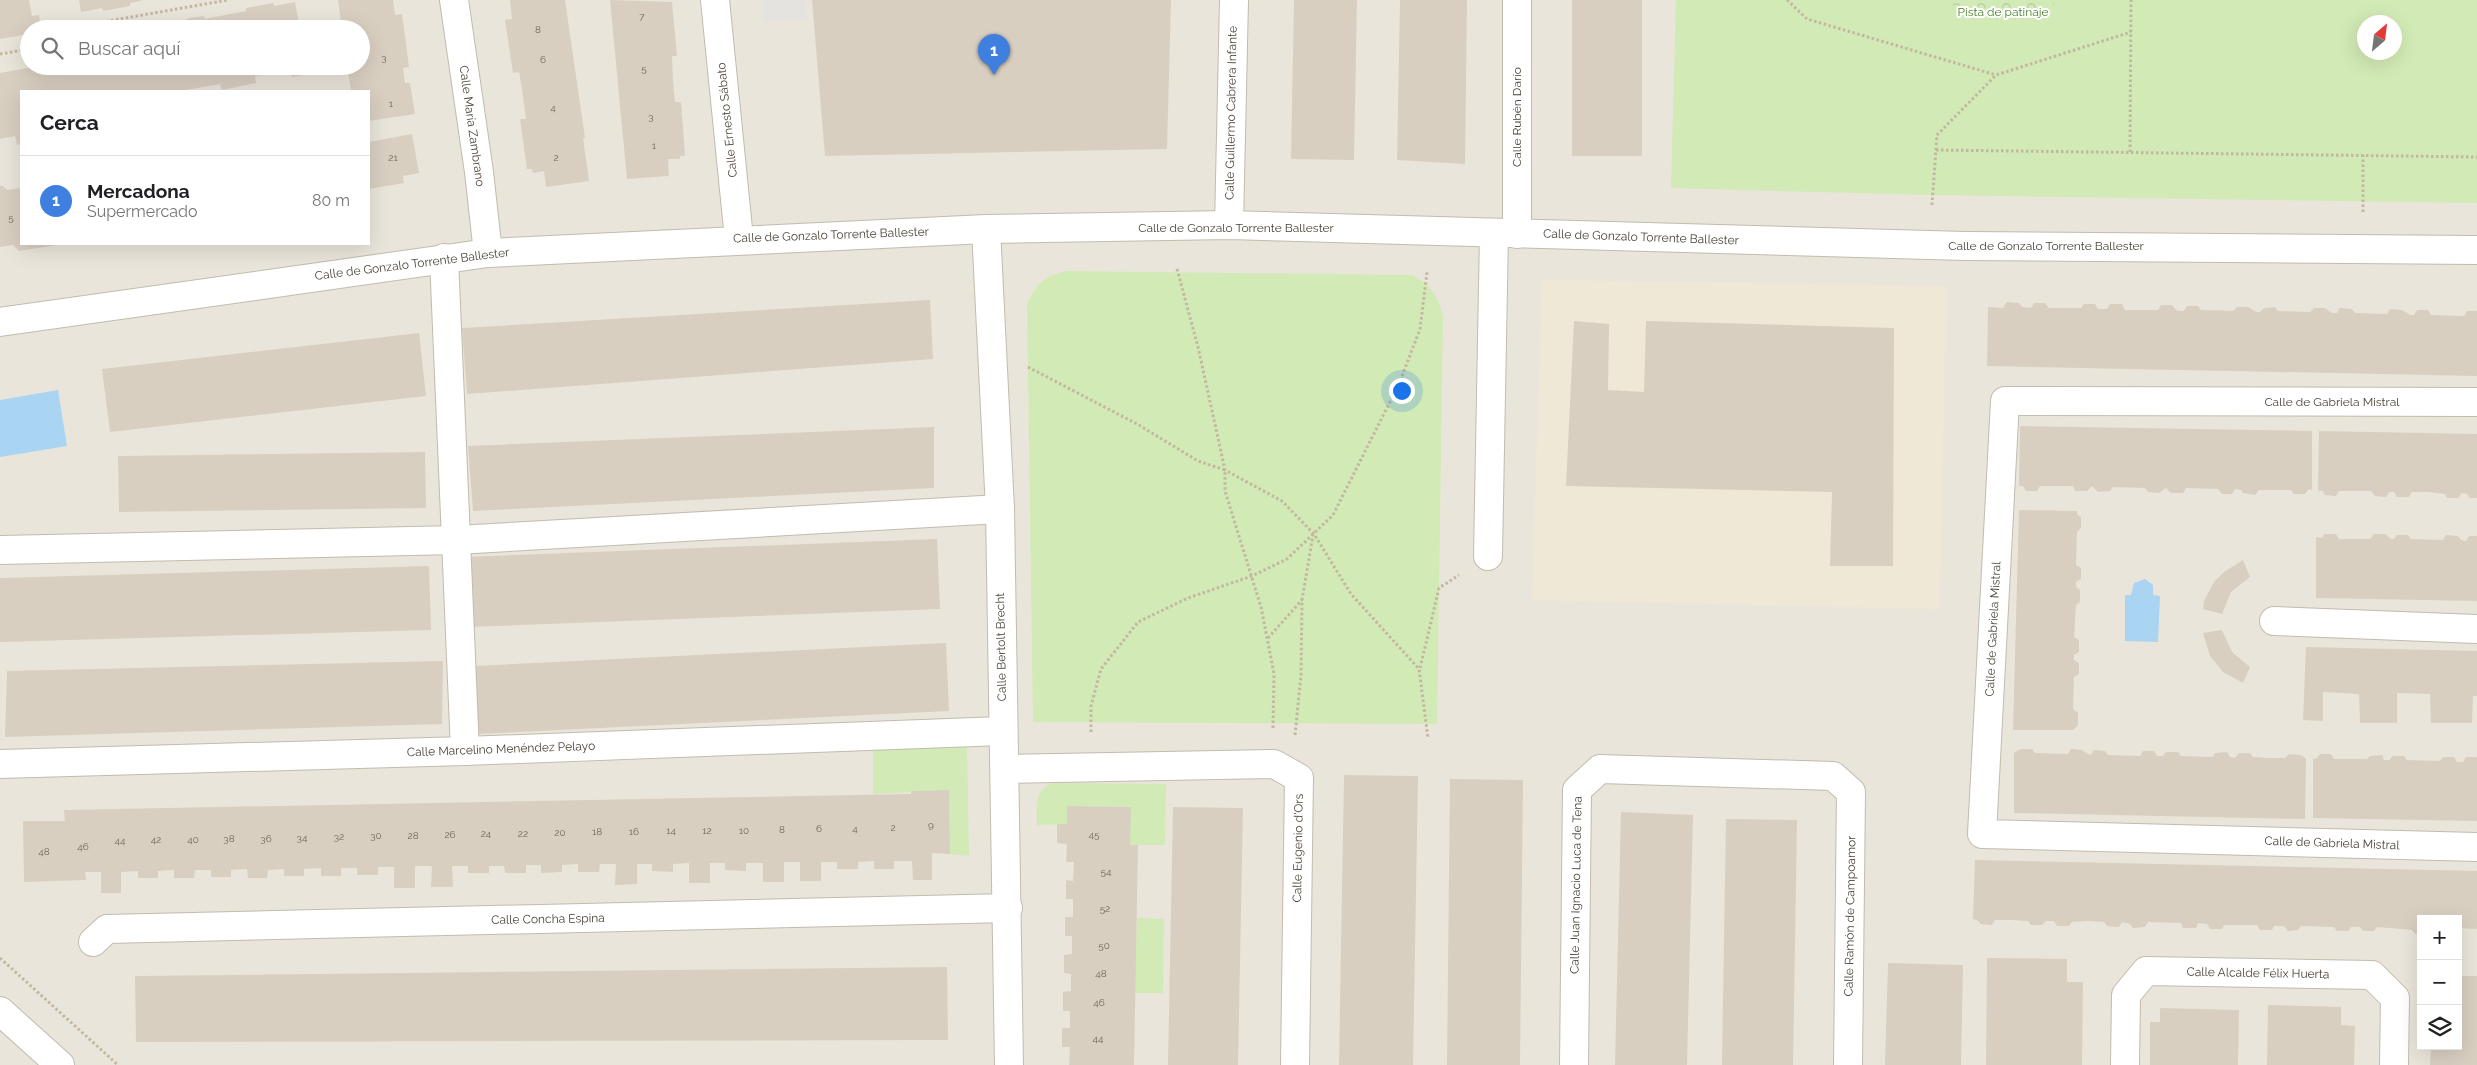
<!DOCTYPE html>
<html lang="es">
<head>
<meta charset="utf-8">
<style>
	:root { --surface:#fff; --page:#f6f6f6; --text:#202124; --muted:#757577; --line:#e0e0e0; --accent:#fc3f1d }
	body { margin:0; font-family:Raleway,sans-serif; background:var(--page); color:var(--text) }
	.controls { position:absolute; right:15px; bottom:15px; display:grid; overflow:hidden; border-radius:0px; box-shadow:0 5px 20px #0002 }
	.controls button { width:45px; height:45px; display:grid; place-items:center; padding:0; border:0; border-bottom:1px solid var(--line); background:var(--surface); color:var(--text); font:25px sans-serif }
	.compass { position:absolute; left:2357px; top:15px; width:45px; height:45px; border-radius:50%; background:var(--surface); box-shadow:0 5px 20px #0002; rotate:28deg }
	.you { position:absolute; left:1401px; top:390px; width:18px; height:18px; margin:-12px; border:4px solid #fff; border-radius:50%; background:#1a73e8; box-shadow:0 0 0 8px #1a73e833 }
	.badge { display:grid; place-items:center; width:32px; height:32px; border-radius:50%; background:var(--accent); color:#fff; font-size:16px; font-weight:700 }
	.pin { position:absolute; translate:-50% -41px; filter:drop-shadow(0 1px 2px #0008) }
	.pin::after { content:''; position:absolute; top:26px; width:18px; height:15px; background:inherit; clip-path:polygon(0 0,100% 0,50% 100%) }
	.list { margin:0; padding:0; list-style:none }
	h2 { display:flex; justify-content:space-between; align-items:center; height:65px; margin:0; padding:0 20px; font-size:21px }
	h2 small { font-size:16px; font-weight:400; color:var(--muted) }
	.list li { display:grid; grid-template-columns:32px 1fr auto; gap:15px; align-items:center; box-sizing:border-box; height:90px; padding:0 20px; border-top:1px solid var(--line) }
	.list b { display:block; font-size:19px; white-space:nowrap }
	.list p { margin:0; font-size:16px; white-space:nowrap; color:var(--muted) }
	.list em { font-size:16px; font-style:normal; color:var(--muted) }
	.icon { flex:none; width:28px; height:28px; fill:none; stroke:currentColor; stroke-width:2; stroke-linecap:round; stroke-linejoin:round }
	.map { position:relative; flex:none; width:2477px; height:1065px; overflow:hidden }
	.search { position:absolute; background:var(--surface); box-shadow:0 5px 20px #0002; left:20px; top:20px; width:350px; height:55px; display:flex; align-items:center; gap:12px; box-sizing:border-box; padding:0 18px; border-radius:28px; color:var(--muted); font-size:19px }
	.panel { position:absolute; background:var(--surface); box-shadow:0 5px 20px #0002; left:20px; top:90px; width:350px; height:155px; border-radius:0px }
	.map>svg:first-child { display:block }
	.residential { fill:#eae5da; fill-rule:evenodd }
	.education { fill:#efe8d6 }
	.green { fill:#d2eab5; fill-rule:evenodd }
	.park { fill:url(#park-crowns) }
	.parking { fill:#e5e3e0 }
	.water { fill:#a9d4f2 }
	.building { fill:#d8cfc1 }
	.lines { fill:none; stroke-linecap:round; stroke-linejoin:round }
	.minor-casing { stroke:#c2bbae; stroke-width:30 }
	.path { stroke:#c4b79f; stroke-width:3; stroke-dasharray:2.5 2.5; stroke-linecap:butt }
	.minor { stroke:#fff; stroke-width:28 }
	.labels { text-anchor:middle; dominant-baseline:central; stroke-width:4; stroke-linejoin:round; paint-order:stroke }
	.number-label { font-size:10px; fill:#6e675b }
	.park-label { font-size:12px; fill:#4a7f2a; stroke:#fff }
	.street-label { font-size:12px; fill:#4b4439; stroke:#fff }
</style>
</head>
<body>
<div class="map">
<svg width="2477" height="1065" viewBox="0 0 2477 1065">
	<defs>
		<pattern id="park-crowns" width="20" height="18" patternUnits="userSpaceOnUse" patternTransform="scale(1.25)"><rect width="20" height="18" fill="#d2eab5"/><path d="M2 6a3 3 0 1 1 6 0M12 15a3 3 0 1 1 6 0" fill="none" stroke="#b6ca9c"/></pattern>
	</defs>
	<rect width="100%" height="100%" fill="#f6f3ec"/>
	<path class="residential" d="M0,0H2477V1065H0ZM2364,22H2394V52H2364ZM29,29H361V66H29ZM21,91H369V244H21ZM2421,919H2458V1046H2421Z"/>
	<polygon class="education" points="1542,280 1946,286 1940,609 1532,600"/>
	<g class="green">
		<path d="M1676,0H2477V203L1931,195L1671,188ZM2364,22H2394V52H2364Z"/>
		<path d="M1065,271L1412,275C1431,285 1438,295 1443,317L1437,724L1033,722L1027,303C1038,283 1043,277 1065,271Z"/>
		<polygon points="967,746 969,856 950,854 949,790 873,794 873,749"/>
		<path d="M1054,783L1166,784L1165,845H1130V807L1067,806V824L1037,825C1037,808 1034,788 1054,783Z"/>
		<polygon points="1137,918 1164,919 1163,993 1134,993"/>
	</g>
	<path class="park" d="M1947,0H2058C2037,25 1993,33 1965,15C1959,11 1953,5 1947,0Z"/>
	<polygon class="parking" points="763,0 806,0 807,19 764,22"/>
	<g class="water">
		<polygon points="58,390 67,446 0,457 0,400"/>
		<polygon points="2145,579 2153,585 2153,595 2160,596 2158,642 2125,641 2125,595 2131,595 2134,583"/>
	</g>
	<g class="building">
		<polygon points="0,0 29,0 32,16 39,15 41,29 29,29 29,34 0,39"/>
		<polygon points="79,0 141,0 141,1 130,3 130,6 103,11 102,8 81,12"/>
		<polygon points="338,0 393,0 395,15 402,14 409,67 403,68 405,83 410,83 415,114 369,121 369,91 351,91 347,66 361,66 361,29 342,29"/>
		<polygon points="510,0 565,0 585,138 583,138 589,181 546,187 544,171 533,173 532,169 527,169 520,119 526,119 523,96 519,72 513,73 505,20 512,19"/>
		<polygon points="610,0 672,2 677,56 672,56 673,80 675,102 681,102 685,156 680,156 680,159 668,159 669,176 627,179"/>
		<polygon points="812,0 1171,0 1167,149 825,156"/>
		<polygon points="1294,0 1357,0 1354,160 1291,159"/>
		<polygon points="1400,0 1467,0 1465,164 1397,160"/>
		<rect x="1572" y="0" width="70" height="156"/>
		<polygon points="295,2 300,29 161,29 190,18 204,16 205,19 246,11 246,8 273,3 274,6"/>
		<polygon points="38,66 307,66 309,74 292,77 290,70 255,76 256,83 222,90 220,84 186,90 186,91 21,91 21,144 17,145 15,136 0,139 0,73"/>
		<polygon points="412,134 419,173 403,176 404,183 369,189 369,142"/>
		<polygon points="0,186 3,186 7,190 21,188 21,244 57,245 19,251 13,245 0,247"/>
		<polygon points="930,300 933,359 467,394 462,328"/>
		<polygon points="2007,302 2019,303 2022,307 2031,308 2034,303 2045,303 2049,308 2081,308 2084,304 2095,304 2098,309 2107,309 2110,304 2122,304 2125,310 2158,310 2161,305 2172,305 2176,310 2180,311 2184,311 2187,306 2198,306 2201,310 2233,311 2237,307 2248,307 2256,312 2260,312 2264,308 2275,307 2278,311 2310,312 2314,308 2325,308 2332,313 2337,313 2340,308 2352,309 2355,313 2387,314 2390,309 2402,310 2410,315 2414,315 2417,310 2428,310 2431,315 2464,316 2467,311 2477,311 2477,376 1987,366 1988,307 2003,308"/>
		<polygon points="1574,321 1609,324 1608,390 1644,392 1646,321 1894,328 1893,566 1830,566 1832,492 1566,486"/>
		<polygon points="419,333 426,396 110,432 102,369"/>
		<polygon points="2020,426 2312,431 2312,490 2309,489 2305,494 2294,494 2291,490 2259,490 2255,495 2243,493 2241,490 2235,489 2232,494 2222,494 2218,489 2186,488 2183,493 2171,493 2166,488 2159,493 2148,492 2145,488 2113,487 2110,491 2098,492 2092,486 2087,491 2075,491 2073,486 2040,486 2037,491 2026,491 2023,486 2019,486"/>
		<polygon points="934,427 934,488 473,511 468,446"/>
		<polygon points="2319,431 2477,434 2477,498 2470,498 2467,494 2462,493 2458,498 2447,498 2445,494 2428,492 2412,492 2409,497 2397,497 2394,492 2389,492 2386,497 2375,496 2371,491 2339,491 2336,496 2325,495 2322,490 2318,491"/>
		<polygon points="425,452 426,508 119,512 118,456"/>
		<polygon points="2019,510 2077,511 2077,514 2081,517 2081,528 2077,532 2076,565 2081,568 2081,579 2076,582 2076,587 2080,590 2080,602 2076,605 2074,637 2079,640 2079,652 2074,655 2074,660 2079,663 2079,674 2074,677 2073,709 2078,713 2078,725 2073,730 2013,730"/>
		<polygon points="2324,534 2336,534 2339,539 2370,539 2374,534 2385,534 2391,539 2394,539 2397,535 2408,535 2411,539 2443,540 2446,535 2458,536 2461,540 2466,541 2469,536 2477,536 2477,601 2316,598 2316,537 2322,538"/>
		<polygon points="937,539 940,609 468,627 465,557"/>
		<polygon points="2243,560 2250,577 2231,592 2222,614 2203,609 2204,601 2214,582 2224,572"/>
		<polygon points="429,566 431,630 0,642 0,578"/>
		<polygon points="2222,630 2232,652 2250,667 2243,683 2223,672 2210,656 2203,633"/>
		<polygon points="946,643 949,711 477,734 474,666"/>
		<polygon points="2306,647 2477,651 2477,696 2473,696 2472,723 2431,723 2430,694 2397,693 2397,723 2360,723 2359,694 2323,692 2323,721 2303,720"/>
		<polygon points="443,661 442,724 5,737 7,671"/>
		<polygon points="2021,749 2032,749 2035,753 2068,754 2071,749 2082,750 2088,754 2091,755 2094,750 2105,751 2108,755 2140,756 2143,751 2154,751 2157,756 2163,756 2166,752 2178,752 2181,756 2213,757 2215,753 2227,752 2230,757 2235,758 2239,753 2250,753 2253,757 2269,758 2285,758 2289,754 2301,755 2306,759 2305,819 2014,813 2014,753"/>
		<polygon points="2320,754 2331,754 2334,759 2367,759 2370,756 2382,755 2384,760 2389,760 2393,756 2404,756 2407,760 2440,761 2443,757 2454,757 2457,762 2463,762 2466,757 2477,757 2477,821 2313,818 2313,759 2317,758"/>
		<polygon points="1344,775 1418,776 1413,1065 1339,1065"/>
		<polygon points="1450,779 1523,780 1520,1065 1447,1065"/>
		<polygon points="949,790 950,854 932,853 932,880 913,880 912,861 894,861 894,869 874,869 874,861 858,862 858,869 837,869 837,862 821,862 821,881 800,881 800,862 784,862 784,882 763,882 763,863 746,863 746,871 725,870 725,863 710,863 710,883 689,883 689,863 673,864 673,872 652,871 652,864 637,864 637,884 615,885 616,864 600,864 599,872 578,872 578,864 562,865 562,872 541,873 541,865 526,865 526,873 505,873 504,866 489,866 489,873 468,873 468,866 452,866 453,887 431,887 432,866 415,866 415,888 394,888 394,867 378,867 378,875 357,875 357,868 341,868 341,876 321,876 321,868 304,869 304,876 284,876 284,869 268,870 267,878 248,878 247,869 231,870 231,877 211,877 211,870 195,870 194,878 174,878 174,870 158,871 158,878 138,878 138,871 121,872 121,893 101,893 101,872 85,872 86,880 24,882 23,821 65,821 64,810 911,794 911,791"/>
		<polygon points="1067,806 1131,807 1130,845 1138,845 1134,1065 1069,1065 1070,1047 1062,1047 1062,1028 1070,1028 1070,1011 1063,1011 1063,992 1071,991 1071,974 1064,973 1064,955 1072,954 1072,936 1065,936 1065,917 1073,917 1073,899 1066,899 1066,880 1073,881 1074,862 1066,862 1067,844 1057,843 1057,824 1067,824"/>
		<polygon points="1173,807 1243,808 1238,1065 1168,1065"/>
		<polygon points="1621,812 1693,815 1687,1065 1615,1065"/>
		<polygon points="1726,819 1797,820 1793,1065 1722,1065"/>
		<polygon points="1975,860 2477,871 2477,929 2458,928 2458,919 2421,919 2421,933 2415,934 2412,930 2377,927 2374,931 2363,931 2360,927 2351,927 2348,931 2337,931 2334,927 2301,926 2298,930 2288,931 2284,926 2274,926 2272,930 2260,930 2257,925 2224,925 2222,929 2210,929 2207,924 2198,923 2196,928 2183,928 2181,923 2148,922 2145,927 2133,928 2130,924 2122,922 2119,927 2107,926 2104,922 2088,921 2072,922 2069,926 2057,926 2054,921 2046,921 2042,925 2031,925 2028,921 2011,920 1995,920 1992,925 1981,924 1977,920 1973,919"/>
		<polygon points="1987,958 2067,959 2067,982 2083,982 2082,1065 1986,1065"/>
		<polygon points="1888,963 1963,965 1961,1065 1885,1065"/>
		<polygon points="947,967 948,1040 136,1042 135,976"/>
		<polygon points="2458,976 2477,976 2477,1065 2430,1065 2431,1046 2458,1046"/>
		<polygon points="2268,1005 2341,1007 2341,1025 2355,1026 2354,1065 2267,1065"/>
		<polygon points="2160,1008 2239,1010 2238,1065 2150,1065 2150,1022 2160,1022"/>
	</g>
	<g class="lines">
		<g class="minor-casing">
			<g id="minor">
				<polyline points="454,0 479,172 488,253"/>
				<polyline points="715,0 739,239"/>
				<polyline points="1517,0 1517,234"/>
				<polyline points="1229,225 1234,0"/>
				<polyline points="986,229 1000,509 1009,1065"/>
				<polyline points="444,258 465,751"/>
				<polyline points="0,322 488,253 986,229 1229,225 1965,246 2477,250"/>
				<polyline points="2477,402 2005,401 1982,834 2477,847"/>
				<polyline points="0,550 456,540 1000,509"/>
				<polyline points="1488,556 1494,233"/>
				<polyline points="2274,621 2477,629"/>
				<polyline points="0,764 465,751 1002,731"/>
				<polyline points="1006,769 1274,764 1299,778 1295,1065"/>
				<polyline points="93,942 107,929 1008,908"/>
				<polyline points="0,1011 60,1065"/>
				<polyline points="1574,1065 1577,790 1600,769 1833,776 1851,792 1848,1065"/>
				<polyline points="2125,1065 2126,995 2146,971 2372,975 2395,998 2394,1065"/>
			</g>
		</g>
		<g class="path">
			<polyline points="1787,0 1807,19 1996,75"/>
			<polyline points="78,29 80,26 228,0"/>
			<polyline points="0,54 29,49"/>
			<polyline points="1936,150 2477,157"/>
			<polyline points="2130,152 2131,0"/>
			<polyline points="1932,205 1937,135 1996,75 2131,32"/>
			<polyline points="2363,212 2363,155"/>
			<polyline points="1177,269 1198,347 1225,470 1282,501 1314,534 1351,594 1419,669 1428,738"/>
			<polyline points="1028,367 1137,424 1198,461 1225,470 1225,491 1261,607 1274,674 1273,729"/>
			<polyline points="1268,638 1302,600"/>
			<polyline points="1420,668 1439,588 1459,575"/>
			<polyline points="1091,732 1091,706 1101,669 1138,622 1188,598 1252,576 1287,559 1333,515 1399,384 1420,329 1427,272"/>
			<polyline points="1295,735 1301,675 1302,600 1313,535"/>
			<polyline points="0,958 118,1065"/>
		</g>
		<use href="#minor" class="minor"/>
	</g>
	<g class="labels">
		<g class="number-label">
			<text x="642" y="16">7</text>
			<text x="538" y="29">8</text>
			<text x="384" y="57">3</text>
			<text x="543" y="59">6</text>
			<text x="644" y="68">5</text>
			<text x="391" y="103">1</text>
			<text x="553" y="107">4</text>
			<text x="651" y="116">3</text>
			<text x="654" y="145">1</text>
			<text x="393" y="157">21</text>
			<text x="556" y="157">2</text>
			<text x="11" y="217">5</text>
			<text x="931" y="824">9</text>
			<text x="893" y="827">2</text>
			<text x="819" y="828">6</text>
			<text x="855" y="828">4</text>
			<text x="782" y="829">8</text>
			<text x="671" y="830">14</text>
			<text x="707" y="830">12</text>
			<text x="744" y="830">10</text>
			<text x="597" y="831">18</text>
			<text x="634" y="831">16</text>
			<text x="560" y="832">20</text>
			<text x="486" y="833">24</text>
			<text x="523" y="833">22</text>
			<text x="450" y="834">26</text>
			<text x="1094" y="834">45</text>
			<text x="376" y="835">30</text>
			<text x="413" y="835">28</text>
			<text x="339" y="836">32</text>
			<text x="302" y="837">34</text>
			<text x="229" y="838">38</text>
			<text x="266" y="838">36</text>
			<text x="156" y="839">42</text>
			<text x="193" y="839">40</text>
			<text x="120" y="840">44</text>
			<text x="83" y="846">46</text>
			<text x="44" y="851">48</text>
			<text x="1106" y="871">54</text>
			<text x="1105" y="908">52</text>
			<text x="1104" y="945">50</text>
			<text x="1101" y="973">48</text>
			<text x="1099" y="1002">46</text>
			<text x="1098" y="1038">44</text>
		</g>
		<g class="park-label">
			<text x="2003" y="12">Pista de patinaje</text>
		</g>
		<g class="street-label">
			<text transform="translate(1231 113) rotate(-89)">Calle Guillermo Cabrera Infante</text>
			<text transform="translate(1517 117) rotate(-90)">Calle Rubén Darío</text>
			<text transform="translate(727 120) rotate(-96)">Calle Ernesto Sábato</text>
			<text transform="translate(472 126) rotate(82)">Calle María Zambrano</text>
			<text x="1236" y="228">Calle de Gonzalo Torrente Ballester</text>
			<text transform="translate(831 235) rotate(-2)">Calle de Gonzalo Torrente Ballester</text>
			<text transform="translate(1641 237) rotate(2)">Calle de Gonzalo Torrente Ballester</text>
			<text x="2046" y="246">Calle de Gonzalo Torrente Ballester</text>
			<text transform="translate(412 264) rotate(-7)">Calle de Gonzalo Torrente Ballester</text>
			<text x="2332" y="402">Calle de Gabriela Mistral</text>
			<text transform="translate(1993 629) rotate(-87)">Calle de Gabriela Mistral</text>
			<text transform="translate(1001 647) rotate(-91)">Calle Bertolt Brecht</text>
			<text transform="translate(501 749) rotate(-2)">Calle Marcelino Menéndez Pelayo</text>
			<text transform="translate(2332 843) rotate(2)">Calle de Gabriela Mistral</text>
			<text transform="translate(1298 848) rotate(-89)">Calle Eugenio d'Ors</text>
			<text transform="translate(1576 885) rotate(-89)">Calle Juan Ignacio Luca de Tena</text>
			<text transform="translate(1850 916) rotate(-89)">Calle Ramón de Campoamor</text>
			<text transform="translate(548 919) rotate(-1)">Calle Concha Espina</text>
			<text transform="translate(2258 973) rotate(1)">Calle Alcalde Félix Huerta</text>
		</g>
	</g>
</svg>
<div class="controls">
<button>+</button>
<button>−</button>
<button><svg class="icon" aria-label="layers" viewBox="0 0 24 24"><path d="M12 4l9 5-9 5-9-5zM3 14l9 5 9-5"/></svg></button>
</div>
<svg class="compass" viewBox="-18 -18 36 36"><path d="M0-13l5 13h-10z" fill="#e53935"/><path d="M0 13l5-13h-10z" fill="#757577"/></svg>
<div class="you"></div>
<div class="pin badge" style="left:994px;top:75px;background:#3f7fe0">1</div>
<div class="search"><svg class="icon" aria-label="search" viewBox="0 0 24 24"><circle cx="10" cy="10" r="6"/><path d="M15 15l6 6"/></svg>Buscar aquí</div>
<section class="panel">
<h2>Cerca<small></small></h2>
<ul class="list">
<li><span class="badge" style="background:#3f7fe0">1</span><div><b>Mercadona</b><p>Supermercado</p></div><em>80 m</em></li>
</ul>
</section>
</div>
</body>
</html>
